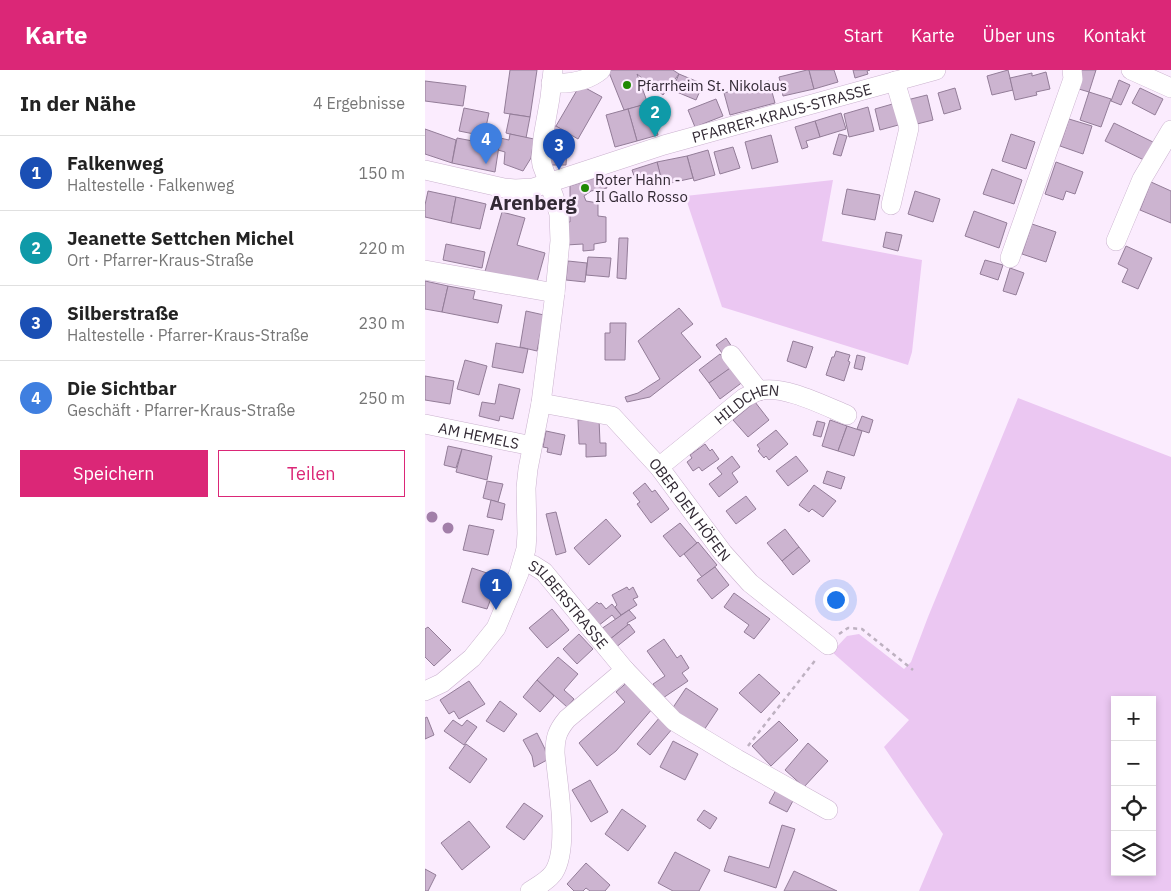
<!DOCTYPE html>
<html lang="de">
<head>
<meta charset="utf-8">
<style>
	:root { --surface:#fff; --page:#f6f6f6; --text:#222; --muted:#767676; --line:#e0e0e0; --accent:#db2777 }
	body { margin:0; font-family:"IBM Plex Sans",sans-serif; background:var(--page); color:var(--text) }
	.controls { position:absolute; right:15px; bottom:15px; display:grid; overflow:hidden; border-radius:0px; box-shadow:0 2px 8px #0003 }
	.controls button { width:45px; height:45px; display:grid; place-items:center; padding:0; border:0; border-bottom:1px solid var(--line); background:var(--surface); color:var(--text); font:25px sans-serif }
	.you { position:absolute; left:410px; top:529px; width:18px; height:18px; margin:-12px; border:4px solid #fff; border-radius:50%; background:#1a73e8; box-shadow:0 0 0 8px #1a73e833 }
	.badge { display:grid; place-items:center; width:32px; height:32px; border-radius:50%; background:var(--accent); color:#fff; font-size:16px; font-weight:700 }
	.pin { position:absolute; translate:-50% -41px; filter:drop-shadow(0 1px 2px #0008) }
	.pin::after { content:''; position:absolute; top:26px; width:18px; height:15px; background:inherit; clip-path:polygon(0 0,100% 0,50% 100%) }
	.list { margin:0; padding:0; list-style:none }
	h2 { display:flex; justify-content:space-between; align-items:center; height:65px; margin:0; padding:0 20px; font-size:21px }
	h2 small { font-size:16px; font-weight:400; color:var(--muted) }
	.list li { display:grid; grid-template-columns:32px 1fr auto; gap:15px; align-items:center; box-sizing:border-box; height:75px; padding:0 20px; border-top:1px solid var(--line) }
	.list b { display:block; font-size:19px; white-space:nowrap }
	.list p { margin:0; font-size:16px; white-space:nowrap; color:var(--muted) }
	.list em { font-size:16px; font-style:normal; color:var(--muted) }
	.actions { display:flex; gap:10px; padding:15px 20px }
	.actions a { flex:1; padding:11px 0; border:1px solid var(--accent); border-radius:0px; text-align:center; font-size:18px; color:var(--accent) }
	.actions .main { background:var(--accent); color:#fff }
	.icon { flex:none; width:28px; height:28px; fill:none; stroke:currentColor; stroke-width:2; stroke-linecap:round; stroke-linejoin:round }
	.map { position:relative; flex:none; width:746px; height:821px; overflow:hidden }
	header { display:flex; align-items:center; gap:30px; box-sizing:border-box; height:70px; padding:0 25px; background:var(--accent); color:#fff }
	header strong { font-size:24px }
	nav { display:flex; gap:28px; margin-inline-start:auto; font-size:18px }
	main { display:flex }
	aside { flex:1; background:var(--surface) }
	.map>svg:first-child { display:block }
	.green { fill:#ebc7f2; fill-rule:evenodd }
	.building { fill:#ccb4d0; stroke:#937d98 }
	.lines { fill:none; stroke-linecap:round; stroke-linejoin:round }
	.minor-casing { stroke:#cab2ce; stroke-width:20 }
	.path { stroke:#beb1c1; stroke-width:2.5; stroke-dasharray:4 4; stroke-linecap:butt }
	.minor { stroke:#fff; stroke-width:19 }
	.tree { fill:#a27fa9 }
	.poi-dot { fill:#1f8903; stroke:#fbecfe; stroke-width:2 }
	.labels { text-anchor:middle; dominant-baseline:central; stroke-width:5; stroke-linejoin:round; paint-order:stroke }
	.poi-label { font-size:15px; fill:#322934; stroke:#fbecfe; text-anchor:start }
	.street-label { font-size:15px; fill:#322934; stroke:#fbecfe }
	.district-label { font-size:20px; font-weight:bold; fill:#322934; stroke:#fbecfe }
</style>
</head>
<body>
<header>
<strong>Karte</strong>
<nav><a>Start</a><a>Karte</a><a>Über uns</a><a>Kontakt</a></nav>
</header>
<main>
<aside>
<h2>In der Nähe<small>4 Ergebnisse</small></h2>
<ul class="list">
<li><span class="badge" style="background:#1a4fb4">1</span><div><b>Falkenweg</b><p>Haltestelle · Falkenweg</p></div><em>150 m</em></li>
<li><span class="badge" style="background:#0f9aa8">2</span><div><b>Jeanette Settchen Michel</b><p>Ort · Pfarrer-Kraus-Straße</p></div><em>220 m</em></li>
<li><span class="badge" style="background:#1a4fb4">3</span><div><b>Silberstraße</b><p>Haltestelle · Pfarrer-Kraus-Straße</p></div><em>230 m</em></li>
<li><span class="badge" style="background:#3f7fe0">4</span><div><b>Die Sichtbar</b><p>Geschäft · Pfarrer-Kraus-Straße</p></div><em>250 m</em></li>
</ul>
<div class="actions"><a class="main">Speichern</a><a>Teilen</a></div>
</aside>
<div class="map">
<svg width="746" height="821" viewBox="0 0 746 821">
	<rect width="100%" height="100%" fill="#fbecfe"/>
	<g class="green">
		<polygon points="408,110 397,171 497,190 487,282 483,295 297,237 260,126"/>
		<path d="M593,328L746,387V821H494L518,764L459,677L484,650L407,582L422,566L434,564L479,599L486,592L503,547ZM690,630H727V802H690Z"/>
	</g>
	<g class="building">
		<polygon points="85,0 112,0 105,47 79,43"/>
		<polygon points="183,0 248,0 254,4 238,25 212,4 223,34 199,40"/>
		<polygon points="382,0 384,0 389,19 358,26 354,7"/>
		<polygon points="384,0 409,0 413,12 389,19"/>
		<polygon points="428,0 445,0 442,1 443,4 430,8"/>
		<polygon points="583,0 588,20 567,25 562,6"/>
		<polygon points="652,0 671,0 664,22 647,17"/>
		<polygon points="621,2 625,19 611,22 612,25 590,30 585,8 607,3 607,6"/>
		<polygon points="254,4 278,14 271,30 247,20"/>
		<polygon points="694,10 705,15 696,35 686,31"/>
		<polygon points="0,11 41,16 38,36 0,31"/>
		<polygon points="344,11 350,33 305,45 299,23"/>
		<polygon points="155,15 177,27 153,69 131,56"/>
		<polygon points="530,18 536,39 519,44 513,23"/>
		<polygon points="715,18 738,29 730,45 707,33"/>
		<polygon points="664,22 686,29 676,57 655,50"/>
		<polygon points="502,25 508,50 488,55 482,30"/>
		<polygon points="291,29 298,46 270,57 263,40"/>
		<polygon points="224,33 233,65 212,71 203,39"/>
		<polygon points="471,33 477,54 455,60 450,39"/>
		<polygon points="443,37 449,61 424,67 419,44"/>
		<polygon points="39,38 64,43 59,66 34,61"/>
		<polygon points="203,39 212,71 190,77 181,45"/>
		<polygon points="416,43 421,59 395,67 390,51"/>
		<polygon points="85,44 105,47 101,68 81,63"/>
		<polygon points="644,49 667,56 658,84 635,76"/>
		<polygon points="390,51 395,67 381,71 383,77 377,79 370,57"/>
		<polygon points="689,53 732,74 723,92 680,71"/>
		<polygon points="131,56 143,63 141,95 119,95 124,57"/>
		<polygon points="0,59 31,70 27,93 0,84"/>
		<polygon points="85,64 109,69 106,88 98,101 79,94 80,82 73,80 75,68 84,70"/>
		<polygon points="414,64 422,66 416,86 408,84"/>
		<polygon points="586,64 610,72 601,99 577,91"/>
		<polygon points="346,65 353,92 327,99 320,72"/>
		<polygon points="32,68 74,76 70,102 27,93"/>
		<polygon points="308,77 315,98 295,104 289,82"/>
		<polygon points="283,80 290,105 269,111 262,86"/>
		<polygon points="262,86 268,108 237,115 232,92"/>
		<polygon points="232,92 236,107 212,114 207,100"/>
		<polygon points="631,92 658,102 650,124 641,121 638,130 620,124"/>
		<polygon points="567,99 597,110 589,134 558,124"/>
		<polygon points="179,105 182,118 166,121 159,126 161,131 173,133 173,146 181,147 181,172 169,174 169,180 158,181 158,174 141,175 141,152 145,152 145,116"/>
		<polygon points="726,112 746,121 746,153 715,140"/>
		<polygon points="422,119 455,125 450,150 417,144"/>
		<polygon points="3,121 31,127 26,153 0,147 0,135"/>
		<polygon points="490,121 515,129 508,152 483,144"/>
		<polygon points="31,127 61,134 55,159 26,153"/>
		<polygon points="549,141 582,153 574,178 540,166"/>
		<polygon points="77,142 100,148 92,175 120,183 110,219 59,205"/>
		<polygon points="607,154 631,162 621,192 597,184"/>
		<polygon points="461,162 477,165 473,181 458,177"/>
		<polygon points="194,168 203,168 201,209 192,208"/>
		<polygon points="21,174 60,182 57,198 18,190"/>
		<polygon points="701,176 727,188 713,219 697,212 703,199 693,194"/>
		<polygon points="163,187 186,188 184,207 161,205"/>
		<polygon points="560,190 578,195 573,210 555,204"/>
		<polygon points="143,191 162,193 160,212 141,210"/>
		<polygon points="585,198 599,203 591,225 578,221"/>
		<polygon points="0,211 23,216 17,242 0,239"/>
		<polygon points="23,216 50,221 48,229 77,235 73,253 17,242"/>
		<polygon points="254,238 268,254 256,263 276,287 225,327 202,332 200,327 213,323 235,309 213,271"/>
		<polygon points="101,241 119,245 112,281 95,277"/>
		<polygon points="185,253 201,253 200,290 180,290 180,263 185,263"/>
		<polygon points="301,268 309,280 300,287 291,275"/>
		<polygon points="368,271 388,277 381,298 362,291"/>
		<polygon points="71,273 103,279 98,303 67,297"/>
		<polygon points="411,281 425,285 423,291 425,292 419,311 401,305 407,287 409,287"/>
		<polygon points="295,284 306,298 284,313 274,300"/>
		<polygon points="432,285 440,287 437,300 429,298"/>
		<polygon points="40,290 62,296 54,325 32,319"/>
		<polygon points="308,296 319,311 295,329 284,313"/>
		<polygon points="0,306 29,311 25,334 0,330"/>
		<polygon points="74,314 95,319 88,349 75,346 74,351 54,346 57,332 70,334"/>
		<polygon points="330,332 344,350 323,367 308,350"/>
		<polygon points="437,346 448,350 444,363 432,359"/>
		<polygon points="174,349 175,373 181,373 181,386 161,387 161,374 154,374 153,350"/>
		<polygon points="405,350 422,356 413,381 397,376"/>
		<polygon points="392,351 400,353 396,367 388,365"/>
		<polygon points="422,356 437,361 429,386 413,381"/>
		<polygon points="351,360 363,374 344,390 341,386 339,388 333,381 335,379 332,375"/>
		<polygon points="121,361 140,365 136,385 122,382 123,378 118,377"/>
		<polygon points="280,374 285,381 287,379 294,389 277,401 274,397 268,401 262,392 267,388 265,385"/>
		<polygon points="23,376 37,379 31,398 19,395"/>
		<polygon points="37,379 67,386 62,410 31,402"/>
		<polygon points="307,386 315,397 307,403 313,412 294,427 284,414 297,404 292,398"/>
		<polygon points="371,386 383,401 363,416 351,401"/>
		<polygon points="402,401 420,407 416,419 398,413"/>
		<polygon points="62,411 78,414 73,432 58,428"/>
		<polygon points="220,413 227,422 230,420 244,439 226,453 212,434 215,432 208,423"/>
		<polygon points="389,415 411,431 398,447 387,439 384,442 374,435"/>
		<polygon points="321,426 331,439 311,454 301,441"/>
		<polygon points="66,430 80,434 77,450 62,447"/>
		<polygon points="131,442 141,482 131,485 121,444"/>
		<polygon points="181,449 196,466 164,495 149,478"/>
		<polygon points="255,453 272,473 255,487 238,466"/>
		<polygon points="44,455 69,460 63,485 38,480"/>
		<polygon points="360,459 374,477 357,491 342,473"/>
		<polygon points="273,472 292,495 277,507 259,484"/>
		<polygon points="374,477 385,491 368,505 357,491"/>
		<polygon points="290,497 304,515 287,529 272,510"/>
		<polygon points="47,498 74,507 62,539 37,532"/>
		<polygon points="202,517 204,520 208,517 213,527 208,529 212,535 196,545 190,537 192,535 187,525"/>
		<polygon points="309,523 345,549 329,569 319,562 324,555 299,537"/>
		<polygon points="172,532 174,534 176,533 181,539 187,534 196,545 191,550 187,545 173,556 161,542"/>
		<polygon points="127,539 144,560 122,578 104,558"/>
		<polygon points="204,540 211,548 202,553 203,555 184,570 176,559"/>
		<polygon points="204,554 210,562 190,578 184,570"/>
		<polygon points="3,557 26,580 9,596 0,587 0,559"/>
		<polygon points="154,564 168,579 152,594 138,579"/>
		<polygon points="239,569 252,588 256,585 264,598 257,603 263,611 238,628 228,614 240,606 222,581"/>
		<polygon points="133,587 153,604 139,620 149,629 142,637 112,610"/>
		<polygon points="334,604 355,623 336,643 314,623"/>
		<polygon points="206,609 228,638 191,681 172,696 154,673 200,632 191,622"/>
		<polygon points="112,610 129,626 115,642 98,627"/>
		<polygon points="44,611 60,634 34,649 29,641 24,644 15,630"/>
		<polygon points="261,618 293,639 279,660 247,639"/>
		<polygon points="75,631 92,644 79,662 61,651"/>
		<polygon points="2,647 9,665 0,669 0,648"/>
		<polygon points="235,647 248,658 225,685 212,674"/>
		<polygon points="28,650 37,656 42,650 52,657 39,675 19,661"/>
		<polygon points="354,651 373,670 346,696 327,676"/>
		<polygon points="112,663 120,679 122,690 109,697 107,686 98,670"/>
		<polygon points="248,671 273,684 260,710 235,697"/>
		<polygon points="383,673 403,691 379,717 360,700"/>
		<polygon points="41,674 62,689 45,713 24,698"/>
		<polygon points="165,710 183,742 166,752 147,720"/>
		<polygon points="352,718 370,727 362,742 344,733"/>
		<polygon points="99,733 118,746 99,770 81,757"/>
		<polygon points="197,739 221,756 203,781 180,764"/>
		<polygon points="279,740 292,748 285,759 272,750"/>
		<polygon points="44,751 65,777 37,800 16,773"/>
		<polygon points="357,755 370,759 351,818 299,801 304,786 344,798"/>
		<polygon points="250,782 285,800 274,821 248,821 233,813"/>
		<polygon points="161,793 185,815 180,821 165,821 161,818 158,821 149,821 142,814"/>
		<polygon points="0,799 11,805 3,821 0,821"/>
		<polygon points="369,801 412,821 359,821"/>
	</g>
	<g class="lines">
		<g class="minor-casing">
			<g id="minor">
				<polyline points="706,0 746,18"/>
				<path d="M126,13C144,14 162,12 176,0"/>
				<path id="s1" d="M0,100L79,118L90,119L108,118L239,75L511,0"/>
				<polyline points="466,135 484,58 470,11"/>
				<polyline points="691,171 717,109 746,60"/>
				<polyline points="585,188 648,9 647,0"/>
				<polyline points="0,200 130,223"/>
				<polyline points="306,285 334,321"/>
				<path id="s2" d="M116,333L187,346L234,397L298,483L325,513L403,575"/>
				<path id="s3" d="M0,354L107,376"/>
				<path id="s4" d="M234,397L319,328C323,326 328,323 333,321C357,314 398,335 422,345"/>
				<path id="s5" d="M98,491L108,495L119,502L200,600L249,651L312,689L403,740"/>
				<polyline points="0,621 17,613 47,588 71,558 94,503 101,479 102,464 101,418 103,399 116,333 130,223 135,171 134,144 129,127 117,95 116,88 118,67 125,28 128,0"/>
				<path d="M105,821C113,816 124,810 129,802C145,776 132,713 130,683C130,668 132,661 142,649L200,600"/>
			</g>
		</g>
		<g class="path">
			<polyline points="414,564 423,558 437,559 488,600"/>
			<polyline points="323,676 392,588"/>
		</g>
		<use href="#minor" class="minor"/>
	</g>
	<g class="tree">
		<circle cx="7" cy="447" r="5.5"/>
		<circle cx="23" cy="458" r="5.5"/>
	</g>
	<g class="poi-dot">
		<circle cx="202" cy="15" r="5"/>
		<circle cx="160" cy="118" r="5"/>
	</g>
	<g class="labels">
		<g class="poi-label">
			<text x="212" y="15">Pfarrheim St. Nikolaus</text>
			<text x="170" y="109">Roter Hahn -<tspan x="170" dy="17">Il Gallo Rosso</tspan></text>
		</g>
		<g class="street-label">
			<text stroke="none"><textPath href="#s1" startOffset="370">PFARRER-KRAUS-STRASSE</textPath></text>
			<text stroke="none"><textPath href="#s4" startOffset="110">HILDCHEN</textPath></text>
			<text stroke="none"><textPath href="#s3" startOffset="55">AM HEMELS</textPath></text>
			<text stroke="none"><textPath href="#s2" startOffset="194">OBER DEN HÖFEN</textPath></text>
			<text stroke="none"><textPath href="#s5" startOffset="64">SILBERSTRASSE</textPath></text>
		</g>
		<g class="district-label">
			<text x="108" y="132">Arenberg</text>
		</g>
	</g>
</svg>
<div class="controls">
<button>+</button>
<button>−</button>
<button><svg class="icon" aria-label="locate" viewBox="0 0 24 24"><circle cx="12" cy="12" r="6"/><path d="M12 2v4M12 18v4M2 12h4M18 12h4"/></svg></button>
<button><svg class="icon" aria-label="layers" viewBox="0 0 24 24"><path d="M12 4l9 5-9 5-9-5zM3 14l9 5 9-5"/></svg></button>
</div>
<div class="you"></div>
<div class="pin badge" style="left:71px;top:540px;background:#1a4fb4">1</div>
<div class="pin badge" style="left:230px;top:67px;background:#0f9aa8">2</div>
<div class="pin badge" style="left:134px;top:100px;background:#1a4fb4">3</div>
<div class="pin badge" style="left:61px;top:94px;background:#3f7fe0">4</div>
</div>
</main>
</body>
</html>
